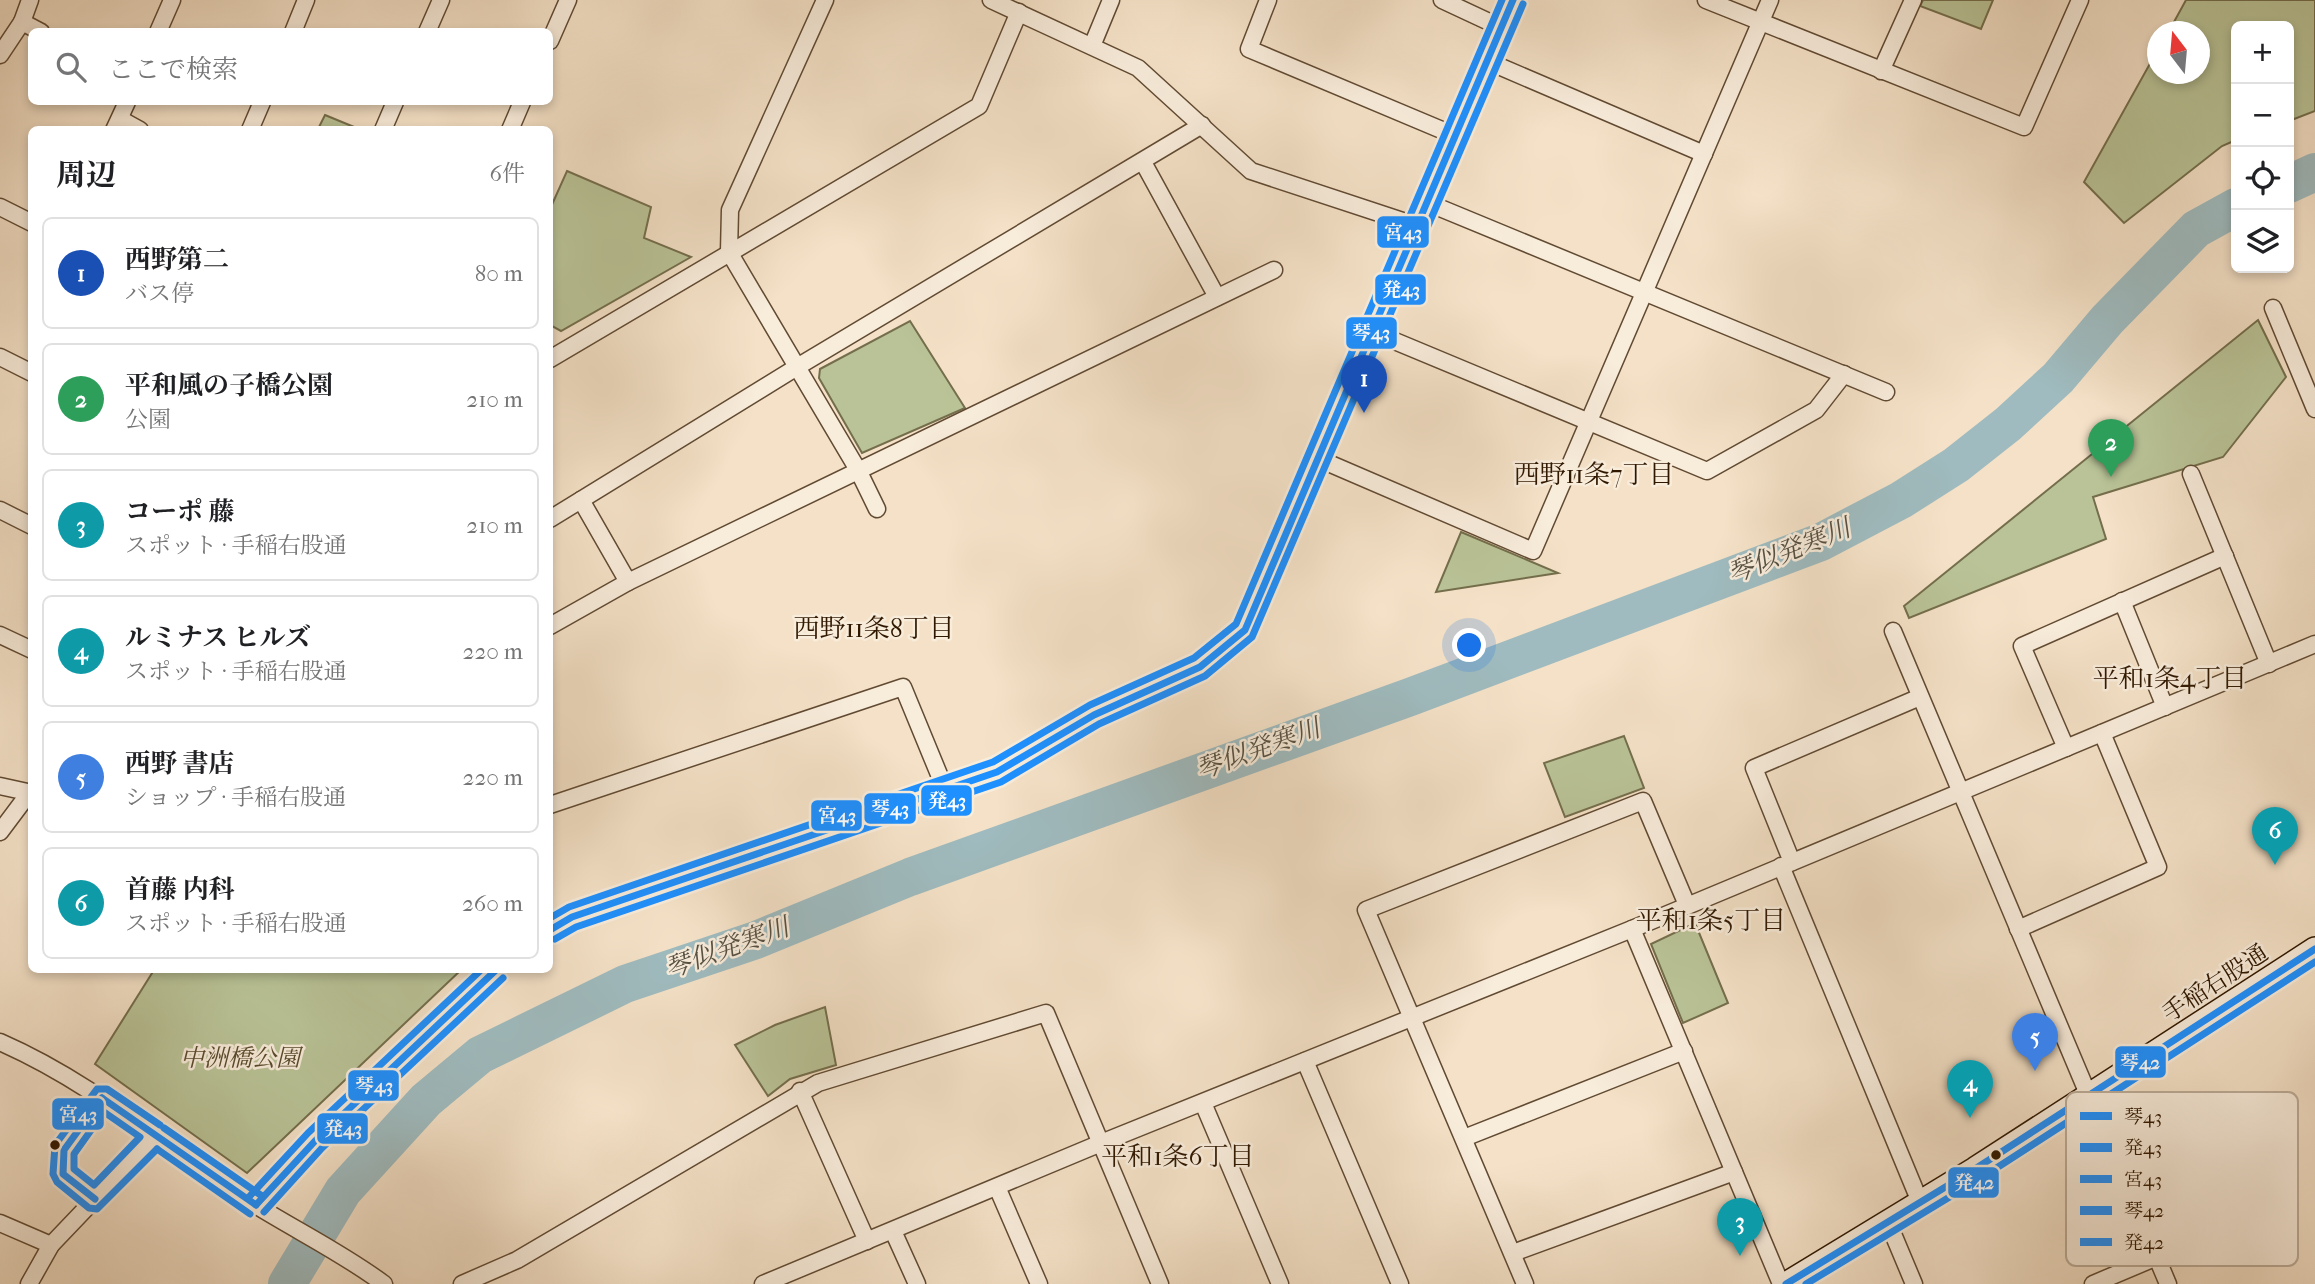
<!DOCTYPE html>
<html lang="ja">
<head>
<meta charset="utf-8">
<style>
	:root { --surface:#fff; --page:#f2f2f2; --text:#202124; --muted:#757577; --line:#e0e0e0; --accent:#8f2418 }
	body { margin:0; font-family:"IM FELL French Canon","Noto Serif JP",serif; background:var(--page); color:var(--text) }
	.controls { position:absolute; right:21px; top:21px; display:grid; overflow:hidden; border-radius:10px; box-shadow:0 4px 10px #0003 }
	.controls button { width:63px; height:63px; display:grid; place-items:center; padding:0; border:0; border-bottom:2px solid var(--line); background:var(--surface); color:var(--text); font:35px sans-serif }
	.compass { position:absolute; left:2147px; top:21px; width:63px; height:63px; border-radius:50%; background:var(--surface); box-shadow:0 4px 10px #0003; rotate:344deg }
	.you { position:absolute; left:1470px; top:646px; width:24px; height:24px; margin:-18px; border:5px solid #fff; border-radius:50%; background:#1a73e8; box-shadow:0 0 0 10px #1a73e833 }
	.badge { display:grid; place-items:center; width:46px; height:46px; border-radius:50%; background:var(--accent); color:#fff; font-size:23px; font-weight:700 }
	.pin { position:absolute; translate:-50% -58px; filter:drop-shadow(0 2px 4px #0008) }
	.pin::after { content:''; position:absolute; top:37px; width:24px; height:21px; background:inherit; clip-path:polygon(0 0,100% 0,50% 100%) }
	.list { margin:0; padding:0; list-style:none }
	h2 { display:flex; justify-content:space-between; align-items:center; height:91px; margin:0; padding:0 28px; font-size:30px }
	h2 small { font-size:23px; font-weight:400; color:var(--muted) }
	.list li { display:grid; grid-template-columns:46px 1fr auto; gap:21px; align-items:center; box-sizing:border-box; height:112px; margin:0 14px 14px; padding:0 14px; border:2px solid var(--line); border-radius:10px }
	.list b { display:block; font-size:26px; white-space:nowrap }
	.list p { margin:0; font-size:23px; white-space:nowrap; color:var(--muted) }
	.list em { font-size:23px; font-style:normal; color:var(--muted) }
	.icon { flex:none; width:38px; height:38px; fill:none; stroke:currentColor; stroke-width:2; stroke-linecap:round; stroke-linejoin:round }
	.map { position:relative; flex:none; width:2315px; height:1284px; overflow:hidden }
	.search { position:absolute; background:var(--surface); box-shadow:0 4px 10px #0003; left:28px; top:28px; width:525px; height:77px; display:flex; align-items:center; gap:18px; box-sizing:border-box; padding:0 24px; border-radius:10px; color:var(--muted); font-size:26px }
	.panel { position:absolute; background:var(--surface); box-shadow:0 4px 10px #0003; left:28px; top:126px; width:525px; height:847px; border-radius:10px }
	.map>svg:first-child { display:block }
	.green { fill:#b9c397; stroke:#746e4c; stroke-width:2 }
	.lines { fill:none; stroke-linecap:round; stroke-linejoin:round }
	.river { stroke:#9fbbbf; stroke-width:38 }
	.street-casing { stroke:#614a32; stroke-width:19 }
	.secondary-casing { stroke:#301800; stroke-width:26 }
	.street { stroke:#f8ecdb; stroke-width:16 }
	.secondary { stroke:#f8ecdb; stroke-width:23 }
	.bus-1-casing { stroke:#f8ecdb; stroke-width:12 }
	.bus-2-casing { stroke:#f8ecdb; stroke-width:12 }
	.bus-3-casing { stroke:#f8ecdb; stroke-width:12 }
	.bus-4-casing { stroke:#f8ecdb; stroke-width:12 }
	.bus-5-casing { stroke:#f8ecdb; stroke-width:12 }
	.bus-1 { stroke:#1e90ff; stroke-width:7 }
	.bus-2 { stroke:#1e90ff; stroke-width:7 }
	.bus-3 { stroke:#1e90ff; stroke-width:7 }
	.bus-4 { stroke:#1e90ff; stroke-width:7 }
	.bus-5 { stroke:#1e90ff; stroke-width:7 }
	.bus-dot { fill:#301800; stroke:#f8ecdb; stroke-width:2.5 }
	.labels { text-anchor:middle; dominant-baseline:central; stroke-width:5; stroke-linejoin:round; paint-order:stroke }
	.street-label { font-size:24px; fill:#301800; stroke:#f8ecdb }
	.park-label { font-size:24px; font-style:italic; fill:#594b2d; stroke:#f8ecdb }
	.neighbourhood-label { font-size:26px; fill:#301800; stroke:#f8ecdb }
	.water-label { font-size:26px; font-style:italic; fill:#575143; stroke:#f8ecdb }
	.key { fill:#f8ecdb; stroke:#bcac99; stroke-width:2 }
	.key-label { font-size:19px; fill:#301800 }
	.line-badge { stroke:#f8ecdb; stroke-width:2.5 }
	.badge-label { font-size:19px; text-anchor:middle; font-weight:bold; fill:#fff }
</style>
</head>
<body>
<div class="map">
<svg width="2315" height="1284" viewBox="0 0 2315 1284">
	<rect width="100%" height="100%" fill="#f4e1c7"/>
	<filter id="stains"><feTurbulence type="fractalNoise" baseFrequency=".00286" numOctaves="4"/><feColorMatrix values="0 0 0 0 .2 0 0 0 0 .09 0 0 0 0 .02 0 0 0 .5 -.17"/></filter>
	<radialGradient id="worn" r=".72"><stop offset=".6" stop-color="#630" stop-opacity="0"/><stop offset="1" stop-color="#630" stop-opacity=".3"/></radialGradient>
	<g class="green">
		<polygon points="1923,0 1993,0 1981,29 1920,6"/>
		<polygon points="2186,0 2315,0 2315,111 2289,121 2289,26 2236,26 2236,140 2222,146 2124,223 2084,182 2157,51 2158,74 2200,74 2200,32 2169,31"/>
		<polygon points="325,115 359,129 318,129"/>
		<polygon points="567,171 651,207 644,238 691,257 561,331 550,325 550,209"/>
		<polygon points="2258,320 2286,377 2223,457 2093,497 2106,539 1909,618 1904,606"/>
		<polygon points="910,321 965,408 862,453 819,378 820,369"/>
		<polygon points="1461,532 1558,573 1436,592"/>
		<polygon points="1624,736 1644,788 1565,817 1544,763"/>
		<polygon points="1695,923 1728,1003 1683,1023 1651,944"/>
		<polygon points="154,970 461,970 247,1173 95,1064"/>
		<polygon points="825,1007 836,1065 790,1079 768,1096 735,1045 775,1025"/>
	</g>
	<g class="lines">
		<g class="river">
			<polyline points="2289,184 2315,172"/>
			<polyline points="287,1284 343,1191 426,1100 480,1055 625,984 756,940 910,877 1410,697 1821,542 1901,500 1956,465 2008,424 2058,378 2107,320 2196,229 2236,207"/>
		</g>
		<g class="street-casing">
			<g id="street">
				<polyline points="825,0 730,210 729,252 858,470 877,509"/>
				<polyline points="991,0 1138,68 1251,171 1418,226"/>
				<polyline points="1268,0 1249,49 1456,136"/>
				<polyline points="1442,0 1502,28"/>
				<polyline points="1706,0 2024,127 2080,0"/>
				<polyline points="22,22 41,32"/>
				<polyline points="158,32 172,0"/>
				<polyline points="293,32 306,0"/>
				<polyline points="427,32 441,0"/>
				<polyline points="550,41 568,0"/>
				<polyline points="1092,46 1111,0"/>
				<polyline points="0,55 22,22 30,0"/>
				<polyline points="1487,61 1704,154"/>
				<polyline points="1881,71 1913,0"/>
				<polyline points="120,119 140,130"/>
				<polyline points="114,130 127,102"/>
				<polyline points="250,130 262,102"/>
				<polyline points="383,130 395,102"/>
				<polyline points="510,130 522,102"/>
				<polyline points="1143,162 1217,297"/>
				<polyline points="1428,203 1886,392"/>
				<polyline points="0,207 32,223"/>
				<polyline points="2273,308 2315,409"/>
				<polyline points="1373,332 1707,471 1816,410 1844,374"/>
				<polyline points="0,357 32,373"/>
				<polyline points="550,359 979,106 1019,12"/>
				<polyline points="1319,459 1533,551 1770,0"/>
				<polyline points="2191,474 2269,664"/>
				<polyline points="581,500 628,582"/>
				<polyline points="0,510 32,526"/>
				<polyline points="550,519 797,367 1202,125"/>
				<polyline points="2122,601 2165,707"/>
				<polyline points="550,626 628,582 1274,270"/>
				<polyline points="1893,631 2168,1284"/>
				<polyline points="0,635 32,650"/>
				<polyline points="2066,748 2022,646 2225,556"/>
				<polyline points="0,786 32,793"/>
				<polyline points="550,805 903,687 945,789"/>
				<polyline points="0,832 30,792"/>
				<polyline points="1792,862 1754,768 1920,697"/>
				<polyline points="1781,866 1920,1202"/>
				<polyline points="1632,929 1781,1284"/>
				<polyline points="2018,929 2158,867 2102,733"/>
				<polyline points="550,930 572,917 997,772 1094,715 1200,667 1245,630 1513,0"/>
				<path d="M0,1042C94,1083 171,1151 257,1206C299,1232 344,1254 384,1284"/>
				<polyline points="1305,1061 1400,1284"/>
				<polyline points="800,1091 867,1241"/>
				<polyline points="1203,1103 1280,1284"/>
				<polyline points="1464,1138 1684,1051"/>
				<polyline points="997,1187 1039,1284"/>
				<polyline points="256,1205 315,1141 496,970"/>
				<polyline points="1888,1222 1914,1284"/>
				<polyline points="0,1223 51,1245"/>
				<polyline points="893,1231 917,1284"/>
				<polyline points="1513,1253 1734,1172"/>
				<polyline points="29,1284 51,1245 156,1135"/>
				<polyline points="462,1284 517,1260 818,1083 1046,1013 1160,1284"/>
				<polyline points="763,1284 1101,1143 1632,929 2315,644"/>
				<polyline points="1525,1284 1366,910 1643,801 1687,905"/>
				<polyline points="2093,1284 2157,1257"/>
			</g>
		</g>
		<g class="secondary-casing">
			<polyline id="secondary" points="1786,1284 1975,1169 2315,949"/>
		</g>
		<use href="#street" class="street"/>
		<use href="#secondary" class="secondary"/>
		<g class="bus-1-casing">
			<g id="bus-1">
				<polyline points="550,930 572,917 997,772 1094,715 1200,667 1245,630 1513,0"/>
				<polyline points="102,1098 256,1205"/>
				<polyline points="95,1199 63,1174 64,1150 102,1098"/>
				<polyline points="256,1205 315,1141 496,970"/>
			</g>
		</g>
		<g class="bus-2-casing">
			<g id="bus-2">
				<polyline points="555,939 576,927 1001,782 1099,724 1205,676 1252,637 1523,4"/>
				<polygon points="104,1112 140,1137 94,1185 74,1169 74,1154"/>
				<polyline points="157,1149 250,1214"/>
				<polyline points="264,1212 322,1148 503,978"/>
			</g>
		</g>
		<g class="bus-3-casing">
			<g id="bus-3">
				<polyline points="550,918 569,907 993,762 1090,705 1194,658 1236,624 1502,0"/>
				<polyline points="164,1128 262,1196"/>
				<polyline points="157,1149 97,1209 89,1208 57,1182 53,1174 55,1145 97,1089 107,1089 160,1125"/>
				<polyline points="248,1198 308,1133 481,970"/>
			</g>
		</g>
		<g class="bus-4-casing">
			<polyline id="bus-4" points="1786,1284 1975,1169 2315,949"/>
		</g>
		<g class="bus-5-casing">
			<polyline id="bus-5" points="1806,1284 1981,1178 2315,962"/>
		</g>
		<use href="#bus-1" class="bus-1"/>
		<use href="#bus-2" class="bus-2"/>
		<use href="#bus-3" class="bus-3"/>
		<use href="#bus-4" class="bus-4"/>
		<use href="#bus-5" class="bus-5"/>
	</g>
	<g class="bus-dot">
		<circle cx="55" cy="1145" r="6"/>
		<circle cx="1996" cy="1155" r="6"/>
	</g>
	<g class="labels">
		<g class="street-label">
			<text transform="translate(2215 983) rotate(-33)">手稲右股通</text>
		</g>
		<g class="park-label">
			<text x="240" y="1058">中洲橋公園</text>
		</g>
		<g class="neighbourhood-label">
			<text x="1594" y="474">西野11条7丁目</text>
			<text x="874" y="628">西野11条8丁目</text>
			<text x="2170" y="678">平和1条4丁目</text>
			<text x="1711" y="920">平和1条5丁目</text>
			<text x="1178" y="1156">平和1条6丁目</text>
		</g>
		<g class="water-label">
			<text transform="translate(1789 551) rotate(-22)">琴似発寒川</text>
			<text transform="translate(1258 749) rotate(-20)">琴似発寒川</text>
			<text transform="translate(727 948) rotate(-20)">琴似発寒川</text>
		</g>
	</g>
	<rect x="2066" y="1092" width="232" height="174" rx="10" class="key"/>
	<rect x="2080" y="1112" width="32" height="8" fill="#1e90ff"/>
	<rect x="2080" y="1143" width="32" height="9" fill="#1e90ff"/>
	<rect x="2080" y="1175" width="32" height="8" fill="#1e90ff"/>
	<rect x="2080" y="1206" width="32" height="9" fill="#1e90ff"/>
	<rect x="2080" y="1238" width="32" height="8" fill="#1e90ff"/>
	<g class="key-label">
		<text x="2124" y="1123">琴43</text>
		<text x="2124" y="1154">発43</text>
		<text x="2124" y="1186">宮43</text>
		<text x="2124" y="1217">琴42</text>
		<text x="2124" y="1249">発42</text>
	</g>
	<g class="line-badge">
		<rect x="1376" y="215" width="54" height="34" rx="7" fill="#1e90ff"/>
		<rect x="1374" y="273" width="53" height="33" rx="7" fill="#1e90ff"/>
		<rect x="1345" y="316" width="53" height="34" rx="7" fill="#1e90ff"/>
		<rect x="920" y="784" width="53" height="33" rx="7" fill="#1e90ff"/>
		<rect x="863" y="792" width="54" height="33" rx="7" fill="#1e90ff"/>
		<rect x="810" y="799" width="53" height="33" rx="7" fill="#1e90ff"/>
		<rect x="2114" y="1045" width="53" height="34" rx="7" fill="#1e90ff"/>
		<rect x="347" y="1069" width="53" height="33" rx="7" fill="#1e90ff"/>
		<rect x="51" y="1097" width="54" height="34" rx="7" fill="#1e90ff"/>
		<rect x="316" y="1112" width="53" height="33" rx="7" fill="#1e90ff"/>
		<rect x="1947" y="1166" width="53" height="33" rx="7" fill="#1e90ff"/>
	</g>
	<g class="badge-label">
		<text x="1403" y="239">宮43</text>
		<text x="1401" y="296">発43</text>
		<text x="1371" y="339">琴43</text>
		<text x="947" y="807">発43</text>
		<text x="890" y="815">琴43</text>
		<text x="837" y="822">宮43</text>
		<text x="2140" y="1069">琴42</text>
		<text x="374" y="1092">琴43</text>
		<text x="78" y="1121">宮43</text>
		<text x="343" y="1135">発43</text>
		<text x="1974" y="1189">発42</text>
	</g>
	<rect width="100%" height="100%" filter="url(#stains)"/>
	<rect width="100%" height="100%" fill="url(#worn)"/>
</svg>
<div class="controls">
<button>+</button>
<button>−</button>
<button><svg class="icon" aria-label="locate" viewBox="0 0 24 24"><circle cx="12" cy="12" r="6"/><path d="M12 2v4M12 18v4M2 12h4M18 12h4"/></svg></button>
<button><svg class="icon" aria-label="layers" viewBox="0 0 24 24"><path d="M12 4l9 5-9 5-9-5zM3 14l9 5 9-5"/></svg></button>
</div>
<svg class="compass" viewBox="-18 -18 36 36"><path d="M0-13l5 13h-10z" fill="#e53935"/><path d="M0 13l5-13h-10z" fill="#757577"/></svg>
<div class="you"></div>
<div class="pin badge" style="left:1364px;top:413px;background:#1a4fb4">1</div>
<div class="pin badge" style="left:2111px;top:477px;background:#2e9e5b">2</div>
<div class="pin badge" style="left:1740px;top:1256px;background:#0f9aa8">3</div>
<div class="pin badge" style="left:1970px;top:1118px;background:#0f9aa8">4</div>
<div class="pin badge" style="left:2035px;top:1071px;background:#3f7fe0">5</div>
<div class="pin badge" style="left:2275px;top:865px;background:#0f9aa8">6</div>
<div class="search"><svg class="icon" aria-label="search" viewBox="0 0 24 24"><circle cx="10" cy="10" r="6"/><path d="M15 15l6 6"/></svg>ここで検索</div>
<section class="panel">
<h2>周辺<small>6件</small></h2>
<ul class="list">
<li><span class="badge" style="background:#1a4fb4">1</span><div><b>西野第二</b><p>バス停</p></div><em>80 m</em></li>
<li><span class="badge" style="background:#2e9e5b">2</span><div><b>平和風の子橋公園</b><p>公園</p></div><em>210 m</em></li>
<li><span class="badge" style="background:#0f9aa8">3</span><div><b>コーポ 藤</b><p>スポット · 手稲右股通</p></div><em>210 m</em></li>
<li><span class="badge" style="background:#0f9aa8">4</span><div><b>ルミナス ヒルズ</b><p>スポット · 手稲右股通</p></div><em>220 m</em></li>
<li><span class="badge" style="background:#3f7fe0">5</span><div><b>西野 書店</b><p>ショップ · 手稲右股通</p></div><em>220 m</em></li>
<li><span class="badge" style="background:#0f9aa8">6</span><div><b>首藤 内科</b><p>スポット · 手稲右股通</p></div><em>260 m</em></li>
</ul>
</section>
</div>
</body>
</html>
